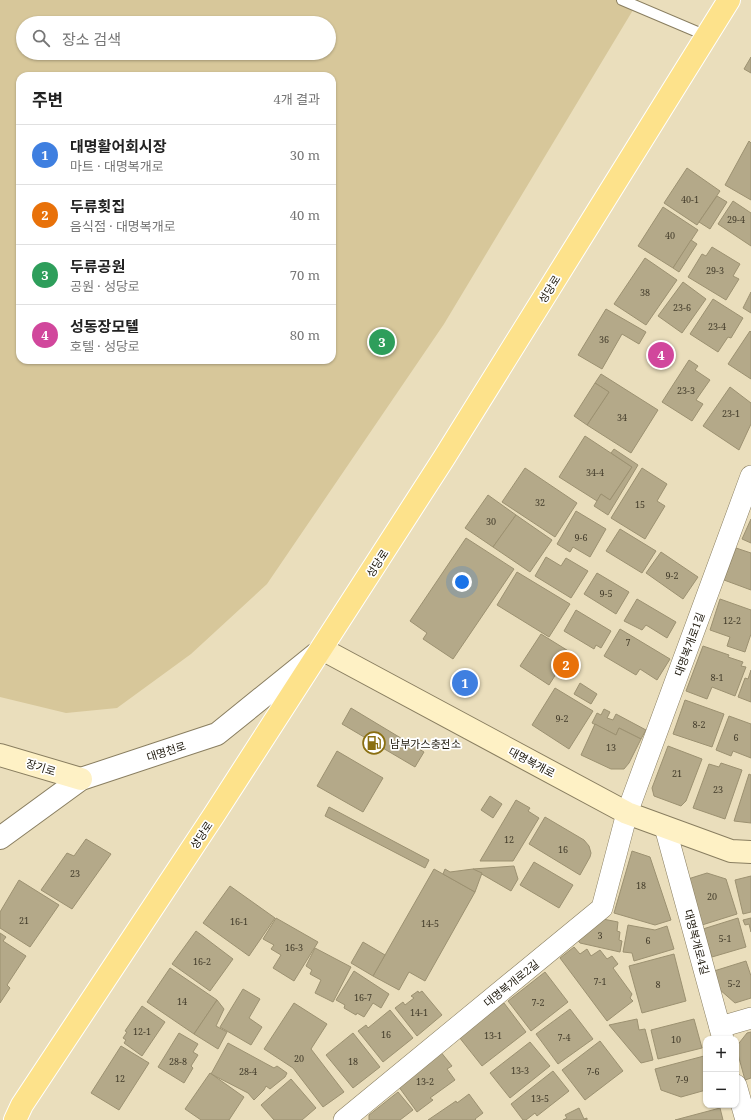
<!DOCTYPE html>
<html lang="ko">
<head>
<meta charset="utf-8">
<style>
	:root { --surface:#fff; --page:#f6f6f6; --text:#222; --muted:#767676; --line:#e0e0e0; --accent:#2563eb }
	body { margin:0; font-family:"Noto Serif","Noto Sans KR",serif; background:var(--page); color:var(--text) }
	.controls { position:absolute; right:12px; bottom:12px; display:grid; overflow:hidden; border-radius:8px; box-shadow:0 1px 3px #0004 }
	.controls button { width:36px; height:36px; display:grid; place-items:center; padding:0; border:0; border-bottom:1px solid var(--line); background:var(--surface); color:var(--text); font:20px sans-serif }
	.you { position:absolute; left:462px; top:582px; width:14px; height:14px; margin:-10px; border:3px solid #fff; border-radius:50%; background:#1a73e8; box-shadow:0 0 0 6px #1a73e833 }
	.badge { display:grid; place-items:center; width:26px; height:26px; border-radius:50%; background:var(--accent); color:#fff; font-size:13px; font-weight:700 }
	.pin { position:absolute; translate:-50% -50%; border:2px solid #fff; box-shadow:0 1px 4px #0006 }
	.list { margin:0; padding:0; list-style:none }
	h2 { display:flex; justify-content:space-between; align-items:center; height:52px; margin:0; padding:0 16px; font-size:17px }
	h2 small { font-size:13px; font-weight:400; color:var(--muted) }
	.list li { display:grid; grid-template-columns:26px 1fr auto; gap:12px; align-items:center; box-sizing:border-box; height:60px; padding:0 16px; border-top:1px solid var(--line) }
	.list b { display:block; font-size:15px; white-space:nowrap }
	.list p { margin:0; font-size:13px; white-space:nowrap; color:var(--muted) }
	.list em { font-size:13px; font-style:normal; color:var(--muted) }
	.icon { flex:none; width:22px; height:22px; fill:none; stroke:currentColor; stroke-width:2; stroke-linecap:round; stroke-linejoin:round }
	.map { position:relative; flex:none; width:751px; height:1120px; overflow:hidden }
	.search { position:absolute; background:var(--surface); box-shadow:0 1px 3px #0004; left:16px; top:16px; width:320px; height:44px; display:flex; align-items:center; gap:10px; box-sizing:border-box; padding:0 14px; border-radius:22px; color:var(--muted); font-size:15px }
	.panel { position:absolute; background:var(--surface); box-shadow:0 1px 3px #0004; left:16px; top:72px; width:320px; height:292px; border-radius:12px }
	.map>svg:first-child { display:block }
	.green { fill:#d7c79a; fill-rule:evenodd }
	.building { fill:#b4a989; stroke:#9c9171 }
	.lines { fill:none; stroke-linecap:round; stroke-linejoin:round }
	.service-casing { stroke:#897e60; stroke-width:12 }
	.minor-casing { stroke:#897e60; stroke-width:22 }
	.tertiary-casing { stroke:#897e60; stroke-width:24 }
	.secondary-casing { stroke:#897e60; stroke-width:24 }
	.primary-casing { stroke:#fff; stroke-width:24 }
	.service { stroke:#fff; stroke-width:10 }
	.minor { stroke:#fff; stroke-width:21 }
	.tertiary { stroke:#fff; stroke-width:22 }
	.secondary { stroke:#fef1c5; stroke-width:22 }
	.primary { stroke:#fde28b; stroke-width:22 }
	.labels { text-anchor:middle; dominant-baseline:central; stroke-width:3.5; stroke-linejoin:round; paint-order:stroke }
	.number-label { font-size:9px; fill:#433c2b }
	.street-label { font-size:11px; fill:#1d180c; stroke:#fff }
	.poi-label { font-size:11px; fill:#1d180c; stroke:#fff; text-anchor:start }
</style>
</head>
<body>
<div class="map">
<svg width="751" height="1120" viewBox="0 0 751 1120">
	<rect width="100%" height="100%" fill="#eadebc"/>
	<path class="green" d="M0,0H639L444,324L267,584L191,654L117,708L66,713L0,697ZM23,23H329V53H23ZM20,76H332V360H20Z"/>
	<g class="building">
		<polygon points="751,57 751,73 744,69"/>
		<polygon points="749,141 751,143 751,200 725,185"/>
		<polygon points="687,168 720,191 697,225 664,203"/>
		<polygon points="717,196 727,202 710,229 699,222"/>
		<polygon points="733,201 751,213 751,246 718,224"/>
		<polygon points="663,207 698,230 673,268 638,246"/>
		<polygon points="691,240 697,244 679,272 673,268"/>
		<polygon points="712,247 740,264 733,276 739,279 726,300 688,277 702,254 706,256"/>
		<polygon points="645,258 677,280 646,325 614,304"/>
		<polygon points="683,282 706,299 682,333 658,316"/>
		<polygon points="751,292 751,313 743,308"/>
		<polygon points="713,299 743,318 731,338 728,337 718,352 690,334"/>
		<polygon points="606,309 646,332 639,344 622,334 602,369 578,355"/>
		<polygon points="750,331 751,332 751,379 728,364"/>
		<polygon points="689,360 698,366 695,370 710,380 696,400 703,404 692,421 662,402"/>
		<polygon points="601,374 658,410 631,453 587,425 609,392 595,383"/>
		<polygon points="595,383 609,392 587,425 574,416"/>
		<polygon points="730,387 751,403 751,424 739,450 703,426"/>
		<polygon points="585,436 632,467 610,500 601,494 597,501 559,477"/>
		<polygon points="614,449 638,465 608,515 594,506 601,494 610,500 632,467 611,453"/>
		<polygon points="525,468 577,503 555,537 502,502"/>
		<polygon points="642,468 667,484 657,501 665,506 645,539 611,518"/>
		<polygon points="488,495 516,515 493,547 465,528"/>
		<polygon points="576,511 606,529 590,557 573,547 570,552 557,544"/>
		<polygon points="516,515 552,540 530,572 493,547"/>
		<polygon points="751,519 751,543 742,539"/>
		<polygon points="620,529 656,551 642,573 606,551"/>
		<polygon points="466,538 514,569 453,659 423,639 427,633 410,621"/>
		<polygon points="736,548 751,553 751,590 724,580"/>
		<polygon points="661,552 698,577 683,599 646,573"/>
		<polygon points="546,557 561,566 566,558 588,571 571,598 535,576"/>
		<polygon points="517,572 570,604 549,637 497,605"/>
		<polygon points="597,573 629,592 616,614 584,594"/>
		<polygon points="637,599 676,622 667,638 646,625 642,630 624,621"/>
		<polygon points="720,599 751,610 751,634 745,652 727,646 730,637 710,630"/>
		<polygon points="576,610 611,631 601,648 596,645 594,649 564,631"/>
		<polygon points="620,629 670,659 657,680 640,669 636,675 604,656"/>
		<polygon points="541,634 570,652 549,685 520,666"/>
		<polygon points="703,646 729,655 728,657 743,662 741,666 746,667 735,696 712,687 707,699 686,691"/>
		<polygon points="751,670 751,702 738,697 745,678 748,679"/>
		<polygon points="580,683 597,694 591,704 574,694"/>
		<polygon points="555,688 593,711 569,749 532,725"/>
		<polygon points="685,700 724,714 712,747 673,734"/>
		<polygon points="351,708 424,752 415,767 342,724"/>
		<polygon points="604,709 610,712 607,718 613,720 616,714 646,730 641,739 619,728 616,735 592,723 597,713 601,715"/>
		<polygon points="729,716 751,724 751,758 733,751 731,756 716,750"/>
		<polygon points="595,724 616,735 619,728 641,739 629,763 624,769 611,769 581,755"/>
		<polygon points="668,746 702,759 686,801 681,806 654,796 652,788"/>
		<polygon points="337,751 383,778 363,812 317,786"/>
		<polygon points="721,763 742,770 725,819 693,808 709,764 719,767"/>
		<polygon points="749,774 751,775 751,823 734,821"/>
		<polygon points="490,796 502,804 493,818 481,810"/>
		<polygon points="516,800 530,808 528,811 539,818 513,861 480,861"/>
		<polygon points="329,807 429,860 425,868 325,816"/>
		<polygon points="545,817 584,840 589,846 591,853 590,857 580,875 529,844"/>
		<polygon points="86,839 111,854 72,909 41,890 67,853 74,856"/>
		<polygon points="632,851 650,857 671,920 655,925 614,913"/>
		<polygon points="534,862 573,885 559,908 520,885"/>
		<polygon points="514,866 518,879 511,891 473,869"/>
		<polygon points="434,869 475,892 425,981 409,972 399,990 373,976"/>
		<polygon points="445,869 450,872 473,869 482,873 475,892 443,874"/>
		<polygon points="707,873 726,879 737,914 702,925 688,879"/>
		<polygon points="751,876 751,912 743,914 735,880"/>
		<polygon points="19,880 59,905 30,947 0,928 0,912"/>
		<polygon points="230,886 275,918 249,956 203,923"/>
		<polygon points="276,918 318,942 294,981 273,968 281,955 271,949 274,945 263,939"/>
		<polygon points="598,918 618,922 617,931 620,932 619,940 622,941 620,952 580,943 576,938"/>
		<polygon points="738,918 746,947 712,957 703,929"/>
		<polygon points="751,918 751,932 749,924 745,925 743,920"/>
		<polygon points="628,925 655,930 667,926 674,949 634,961 632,953 623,952"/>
		<polygon points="196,931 233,959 210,991 172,964"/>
		<polygon points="0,933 6,937 3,941 26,956 7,985 10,988 0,1003"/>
		<polygon points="363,942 385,955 373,976 351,963"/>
		<polygon points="574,947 580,954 587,949 591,956 600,950 607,959 612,956 618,964 613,968 632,994 630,998 633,1001 607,1021 560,958"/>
		<polygon points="315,948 351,967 333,1002 315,993 321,980 310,974 312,970 306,966"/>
		<polygon points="674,954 686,1001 642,1013 629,966"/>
		<polygon points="746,961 751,976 751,998 735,1003 719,989 714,971"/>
		<polygon points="170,968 217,1000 194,1034 147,1002"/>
		<polygon points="354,971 389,994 381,1008 373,1003 364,1017 357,1013 356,1015 344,1008 345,1005 336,1000"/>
		<polygon points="545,972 568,1002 531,1031 508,1001"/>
		<polygon points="243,989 260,999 249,1018 262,1027 251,1045 220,1027"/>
		<polygon points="418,991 419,993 422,991 442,1015 417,1036 395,1008 403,1002 405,1005 414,998 411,996"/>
		<polygon points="217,1000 224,1009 216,1026 227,1032 218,1049 194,1034"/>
		<polygon points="294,1003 327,1024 311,1049 344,1092 323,1107 293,1068 264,1049"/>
		<polygon points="504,1003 526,1032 482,1066 459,1037"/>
		<polygon points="142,1006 165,1022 142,1056 124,1043 126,1040 123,1038 127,1032 125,1031"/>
		<polygon points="570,1009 593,1039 558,1064 536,1034"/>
		<polygon points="390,1010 413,1038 383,1062 358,1031 366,1025 368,1028"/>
		<polygon points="637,1019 639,1030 645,1029 653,1060 641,1063 609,1025"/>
		<polygon points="694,1019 702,1048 658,1059 651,1030"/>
		<polygon points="751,1032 751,1078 745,1080 736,1047 747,1033"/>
		<polygon points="179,1033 198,1044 193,1052 198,1055 191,1066 193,1068 184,1083 158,1067"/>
		<polygon points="353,1033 380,1067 353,1088 326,1055"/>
		<polygon points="600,1041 623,1071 585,1100 562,1070"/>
		<polygon points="530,1042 550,1066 510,1098 490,1073"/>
		<polygon points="228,1043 274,1068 277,1066 287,1073 285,1077 270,1089 266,1086 264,1090 254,1100 248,1093 211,1074"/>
		<polygon points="121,1046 149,1063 119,1110 91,1093"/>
		<polygon points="440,1051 452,1066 447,1069 455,1080 430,1098 433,1100 417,1112 396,1083"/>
		<polygon points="704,1056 706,1062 706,1090 681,1097 661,1090 655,1069"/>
		<polygon points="553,1071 569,1091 537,1116 535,1113 526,1120 523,1120 511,1104"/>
		<polygon points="210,1073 244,1097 229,1120 201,1120 185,1109"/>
		<polygon points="291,1079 316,1108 302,1120 274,1120 261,1105"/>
		<polygon points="398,1092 413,1110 400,1120 369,1120 369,1115"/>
		<polygon points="469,1094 483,1113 475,1119 476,1120 428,1120 456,1101 457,1103"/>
		<polygon points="579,1108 584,1119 587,1118 587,1120 563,1120 567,1118 565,1115"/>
		<polygon points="720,1108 723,1120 675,1120"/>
	</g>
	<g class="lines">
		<g class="service-casing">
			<polyline id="service" points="622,0 707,36"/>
		</g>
		<g class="minor-casing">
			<g id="minor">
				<polyline points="665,827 723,1039"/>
				<polyline points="720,1027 751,1018"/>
				<polyline points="736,1085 746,1120"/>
				<polyline points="344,1120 602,908 627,813 751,476"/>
			</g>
		</g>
		<g class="tertiary-casing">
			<polyline id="tertiary" points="0,838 81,779 217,734 316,654"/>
		</g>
		<g class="secondary-casing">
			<g id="secondary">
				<polyline points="322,649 627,813 731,851 751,852"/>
				<polyline points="0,755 81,779"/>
			</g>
		</g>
		<g class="primary-casing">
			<polyline id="primary" points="15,1120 22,1105 214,815 444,458 729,0"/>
		</g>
		<use href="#service" class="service"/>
		<use href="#minor" class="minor"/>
		<use href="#tertiary" class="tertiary"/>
		<use href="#secondary" class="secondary"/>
		<use href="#primary" class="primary"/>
	</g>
	<defs>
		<g id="fuel-ring" transform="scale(1.15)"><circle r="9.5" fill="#fff" stroke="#8a6f11" stroke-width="1.5"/><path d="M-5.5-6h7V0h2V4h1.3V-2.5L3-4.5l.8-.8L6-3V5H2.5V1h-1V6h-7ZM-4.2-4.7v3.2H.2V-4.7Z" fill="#8a6f11"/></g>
	</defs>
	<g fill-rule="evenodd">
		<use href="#fuel-ring" x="374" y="743"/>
	</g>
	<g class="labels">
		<g class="number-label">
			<text x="690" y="199">40-1</text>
			<text x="736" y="219">29-4</text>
			<text x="670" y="235">40</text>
			<text x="715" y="270">29-3</text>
			<text x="645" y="292">38</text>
			<text x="682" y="307">23-6</text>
			<text x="717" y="326">23-4</text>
			<text x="604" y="339">36</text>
			<text x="686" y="390">23-3</text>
			<text x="731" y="413">23-1</text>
			<text x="622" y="417">34</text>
			<text x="595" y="472">34-4</text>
			<text x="540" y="502">32</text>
			<text x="640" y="504">15</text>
			<text x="491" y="521">30</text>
			<text x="581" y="537">9-6</text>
			<text x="672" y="575">9-2</text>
			<text x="606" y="593">9-5</text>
			<text x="732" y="620">12-2</text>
			<text x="628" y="642">7</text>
			<text x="717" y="677">8-1</text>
			<text x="562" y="718">9-2</text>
			<text x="699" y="724">8-2</text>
			<text x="736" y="737">6</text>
			<text x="611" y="747">13</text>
			<text x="677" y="773">21</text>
			<text x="718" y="789">23</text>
			<text x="509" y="839">12</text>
			<text x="563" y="849">16</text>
			<text x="75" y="873">23</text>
			<text x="641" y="885">18</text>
			<text x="712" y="896">20</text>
			<text x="24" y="920">21</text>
			<text x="239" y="921">16-1</text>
			<text x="430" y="923">14-5</text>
			<text x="600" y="935">3</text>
			<text x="725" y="938">5-1</text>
			<text x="648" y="940">6</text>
			<text x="294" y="947">16-3</text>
			<text x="202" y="961">16-2</text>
			<text x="600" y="981">7-1</text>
			<text x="734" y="983">5-2</text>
			<text x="658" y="984">8</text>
			<text x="363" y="997">16-7</text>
			<text x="182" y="1001">14</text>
			<text x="538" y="1002">7-2</text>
			<text x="419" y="1012">14-1</text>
			<text x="142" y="1031">12-1</text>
			<text x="386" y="1034">16</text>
			<text x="493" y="1035">13-1</text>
			<text x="564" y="1037">7-4</text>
			<text x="676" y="1039">10</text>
			<text x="299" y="1058">20</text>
			<text x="178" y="1061">28-8</text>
			<text x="353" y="1061">18</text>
			<text x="520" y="1070">13-3</text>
			<text x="248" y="1071">28-4</text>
			<text x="593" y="1071">7-6</text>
			<text x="120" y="1078">12</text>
			<text x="682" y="1079">7-9</text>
			<text x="425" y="1081">13-2</text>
			<text x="540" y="1098">13-5</text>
		</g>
		<g class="street-label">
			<text transform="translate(549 289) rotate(-58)">성당로</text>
			<text transform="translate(377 563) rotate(-57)">성당로</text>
			<text transform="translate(689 644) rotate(-70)">대명복개로1길</text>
			<text transform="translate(166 751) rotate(-18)">대명천로</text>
			<text transform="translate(532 762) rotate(28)">대명복개로</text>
			<text transform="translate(41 767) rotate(17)">장기로</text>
			<text transform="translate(201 835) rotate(-56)">성당로</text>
			<text transform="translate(697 942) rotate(75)">대명복개로4길</text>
			<text transform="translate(511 983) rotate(-39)">대명복개로2길</text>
		</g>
		<g class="poi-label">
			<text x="390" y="743">남부가스충전소</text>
		</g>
	</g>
</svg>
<div class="controls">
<button>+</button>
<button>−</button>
</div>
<div class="you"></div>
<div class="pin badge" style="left:465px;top:683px;background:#3f7fe0">1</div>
<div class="pin badge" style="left:566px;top:665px;background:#e8710a">2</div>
<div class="pin badge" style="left:382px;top:342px;background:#2e9e5b">3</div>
<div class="pin badge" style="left:661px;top:355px;background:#d1479c">4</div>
<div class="search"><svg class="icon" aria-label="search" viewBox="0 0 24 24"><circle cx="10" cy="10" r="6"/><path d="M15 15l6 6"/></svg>장소 검색</div>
<section class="panel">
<h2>주변<small>4개 결과</small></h2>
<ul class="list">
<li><span class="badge" style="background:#3f7fe0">1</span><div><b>대명활어회시장</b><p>마트 · 대명복개로</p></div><em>30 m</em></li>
<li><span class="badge" style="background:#e8710a">2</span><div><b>두류횟집</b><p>음식점 · 대명복개로</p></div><em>40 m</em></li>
<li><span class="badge" style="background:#2e9e5b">3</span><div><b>두류공원</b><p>공원 · 성당로</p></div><em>70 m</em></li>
<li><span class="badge" style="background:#d1479c">4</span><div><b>성동장모텔</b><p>호텔 · 성당로</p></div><em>80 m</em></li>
</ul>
</section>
</div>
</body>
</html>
